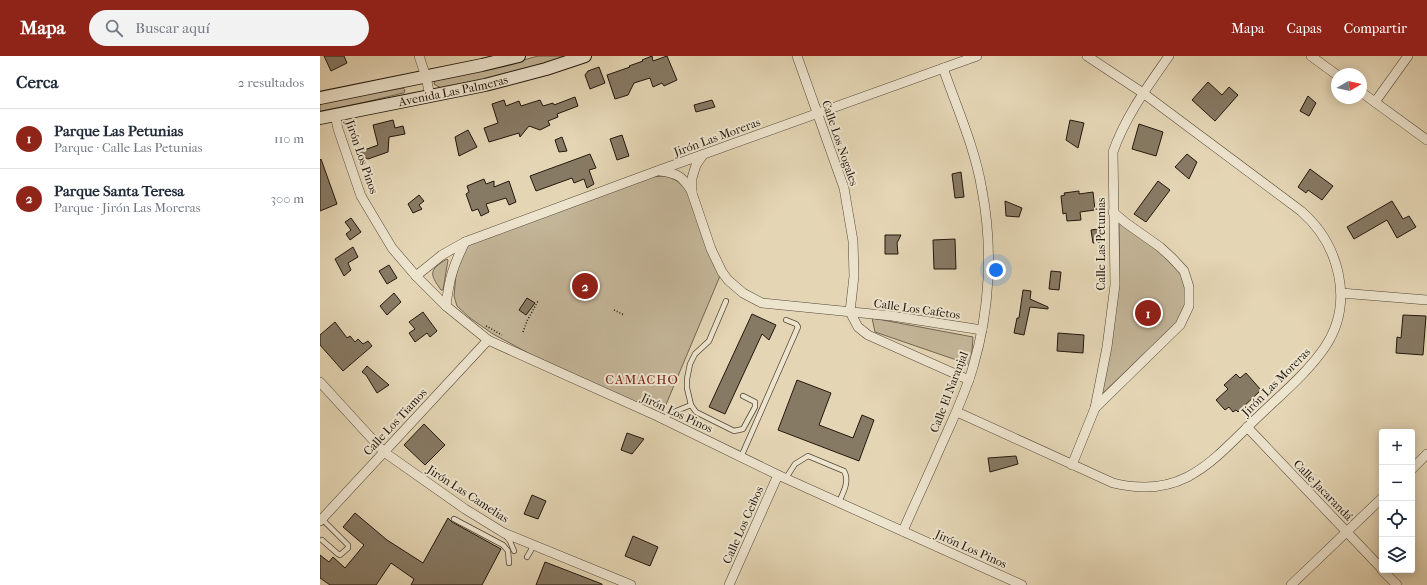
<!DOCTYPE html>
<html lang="es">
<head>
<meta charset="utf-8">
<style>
	:root { --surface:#fff; --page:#f2f2f3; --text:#1f2937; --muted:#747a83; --line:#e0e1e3; --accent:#8f2418 }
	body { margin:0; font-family:"IM FELL French Canon",serif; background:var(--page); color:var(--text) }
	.controls { position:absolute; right:12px; bottom:12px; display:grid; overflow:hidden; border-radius:4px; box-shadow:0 2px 10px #0003 }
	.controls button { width:36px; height:36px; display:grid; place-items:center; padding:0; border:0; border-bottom:1px solid var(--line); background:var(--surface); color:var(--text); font:20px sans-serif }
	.compass { position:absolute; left:1011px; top:12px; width:36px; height:36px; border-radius:50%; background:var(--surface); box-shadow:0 2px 10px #0003; rotate:81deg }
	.you { position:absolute; left:676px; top:214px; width:14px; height:14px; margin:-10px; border:3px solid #fff; border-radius:50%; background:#1a73e8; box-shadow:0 0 0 6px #1a73e833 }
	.badge { display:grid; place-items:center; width:26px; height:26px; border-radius:50%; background:var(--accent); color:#fff; font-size:13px; font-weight:700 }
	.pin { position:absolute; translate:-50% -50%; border:2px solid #fff; box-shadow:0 1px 4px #0006 }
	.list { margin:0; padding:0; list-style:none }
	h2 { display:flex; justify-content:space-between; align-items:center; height:52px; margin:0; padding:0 16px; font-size:17px }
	h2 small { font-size:13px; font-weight:400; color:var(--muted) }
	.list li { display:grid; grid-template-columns:26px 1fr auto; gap:12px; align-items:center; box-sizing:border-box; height:60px; padding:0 16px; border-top:1px solid var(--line) }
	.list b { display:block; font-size:15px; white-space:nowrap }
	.list p { margin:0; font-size:13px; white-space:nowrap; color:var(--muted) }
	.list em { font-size:13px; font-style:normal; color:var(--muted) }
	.icon { flex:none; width:22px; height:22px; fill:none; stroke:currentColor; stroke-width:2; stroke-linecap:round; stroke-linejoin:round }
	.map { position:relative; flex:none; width:1107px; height:529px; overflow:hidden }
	header { display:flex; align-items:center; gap:24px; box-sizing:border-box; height:56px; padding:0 20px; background:var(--accent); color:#fff }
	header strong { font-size:19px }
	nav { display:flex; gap:22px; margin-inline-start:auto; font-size:14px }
	.search { width:280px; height:36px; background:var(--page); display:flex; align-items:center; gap:10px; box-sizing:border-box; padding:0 14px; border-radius:22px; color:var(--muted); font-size:15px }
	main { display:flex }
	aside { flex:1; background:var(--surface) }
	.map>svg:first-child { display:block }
	.green { fill:#c3b598; stroke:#736653 }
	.building { fill:#877a64; stroke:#23180e }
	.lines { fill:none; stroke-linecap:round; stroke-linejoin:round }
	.lane-casing { stroke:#534738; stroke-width:6 }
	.street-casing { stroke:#534738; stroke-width:10 }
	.secondary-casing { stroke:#23180e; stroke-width:14 }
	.path { stroke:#23180e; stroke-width:1.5; stroke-dasharray:1 2; stroke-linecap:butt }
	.lane { stroke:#ede4ce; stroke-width:4.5 }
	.street { stroke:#ede4ce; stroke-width:9 }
	.secondary { stroke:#ede4ce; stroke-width:12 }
	.labels { text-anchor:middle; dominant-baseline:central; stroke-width:4; stroke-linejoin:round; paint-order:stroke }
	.street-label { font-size:12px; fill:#23180e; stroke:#ede4ce }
	.neighbourhood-label { font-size:13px; letter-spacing:1px; fill:#7a1f14; stroke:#ede4ce }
</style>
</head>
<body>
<header>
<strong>Mapa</strong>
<div class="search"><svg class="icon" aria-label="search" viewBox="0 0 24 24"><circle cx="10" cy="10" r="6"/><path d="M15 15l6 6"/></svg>Buscar aquí</div>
<nav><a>Mapa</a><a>Capas</a><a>Compartir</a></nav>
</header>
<main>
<aside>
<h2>Cerca<small>2 resultados</small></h2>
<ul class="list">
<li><span class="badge">1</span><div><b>Parque Las Petunias</b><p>Parque · Calle Las Petunias</p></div><em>110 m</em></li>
<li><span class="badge">2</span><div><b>Parque Santa Teresa</b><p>Parque · Jirón Las Moreras</p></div><em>300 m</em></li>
</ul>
</aside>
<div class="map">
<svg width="1107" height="529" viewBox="0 0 1107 529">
	<rect width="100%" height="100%" fill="#e4d5b4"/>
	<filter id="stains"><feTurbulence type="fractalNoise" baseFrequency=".005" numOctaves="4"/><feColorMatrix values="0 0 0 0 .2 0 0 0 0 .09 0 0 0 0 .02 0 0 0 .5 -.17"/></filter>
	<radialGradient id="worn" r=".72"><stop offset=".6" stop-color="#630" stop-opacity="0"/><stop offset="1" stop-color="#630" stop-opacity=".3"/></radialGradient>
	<g class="green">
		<polygon points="218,0 251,0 171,22 121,32 114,28 115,24 182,10"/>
		<polygon points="83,32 85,34 84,37 83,37 0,57 0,47 55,34 61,36"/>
		<path d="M344,120C357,123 361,127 369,138L400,220L342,358L210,298L173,278L150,262L137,250L134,240L136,219L141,200L150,186L330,121Z"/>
		<polygon points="799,166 839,195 860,216 865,230 865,248 858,265 780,340 799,229"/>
		<path d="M127,203L128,204L123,234H121C109,217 109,214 127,203Z"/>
		<polygon points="552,262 653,281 651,309 555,276"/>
	</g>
	<g class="building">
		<polygon points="4,0 24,0 27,7 11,15"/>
		<polygon points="332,0 333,5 347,0 357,24 344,30 342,27 333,31 330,22 314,27 308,39 295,43 287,19 310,11 309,10 323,5 322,4"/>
		<polygon points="279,11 285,27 270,33 265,19 268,15"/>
		<polygon points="888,26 902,39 909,31 918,39 895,65 872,44"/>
		<polygon points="988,40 996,47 989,60 980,55"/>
		<polygon points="255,41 258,50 237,58 238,61 228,65 230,69 220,74 209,70 200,81 199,77 169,86 164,72 178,67 172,48 184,44 186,50 199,45 201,50 220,44 223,50 233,47 234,49"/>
		<polygon points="392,44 395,51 376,56 374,49"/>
		<polygon points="73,64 75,72 83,70 85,78 69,81 68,96 48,103 36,97 58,89 53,69"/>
		<polygon points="750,64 764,67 758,92 746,84"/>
		<polygon points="819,68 843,76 836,100 812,93"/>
		<polygon points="148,74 157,91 139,100 135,81"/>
		<polygon points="302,79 309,100 297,104 290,83"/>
		<polygon points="242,81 247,95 239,96 235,84"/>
		<polygon points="270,98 276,112 269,114 274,128 267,132 264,123 254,127 252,122 216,135 210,120"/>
		<polygon points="867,98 877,106 869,123 855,111"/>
		<polygon points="1,103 17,148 0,155 0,104"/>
		<polygon points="990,113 1013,130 1002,144 988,134 986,137 978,131"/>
		<polygon points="641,116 644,141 635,142 632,118"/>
		<polygon points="164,123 166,128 174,125 174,131 189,125 196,146 189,149 186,142 166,148 169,156 161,160 158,153 152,155 146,138 149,136 147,130"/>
		<polygon points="838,125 850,134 826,166 814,158"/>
		<polygon points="759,135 759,138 773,136 775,154 760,156 761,164 747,165 746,157 743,158 741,140 745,139 744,137"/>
		<polygon points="99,139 104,145 99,149 102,153 93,157 88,148"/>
		<polygon points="685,145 702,152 699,161 686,160"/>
		<polygon points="1072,145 1083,163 1089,160 1096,171 1077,182 1067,164 1034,183 1027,171"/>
		<polygon points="31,162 41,176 30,184 26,178 31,174 25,166"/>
		<polygon points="778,173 780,186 773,187 771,174"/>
		<polygon points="565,179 581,179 577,187 578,198 565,198"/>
		<polygon points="635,183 636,213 614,213 613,184"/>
		<polygon points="33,191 38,201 28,207 31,214 24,220 15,203"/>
		<polygon points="69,209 77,222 67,228 59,215"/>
		<polygon points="731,215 741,216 739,234 729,233"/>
		<polygon points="703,234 711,235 710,243 728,251 728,253 710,251 704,279 694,277 697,262 699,262"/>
		<polygon points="74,237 81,246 67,259 60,250"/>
		<polygon points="207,242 215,247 206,259 199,254"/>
		<polygon points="103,256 117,275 110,281 107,277 95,286 89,277 95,273 89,266"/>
		<polygon points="432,258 456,269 449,284 442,278 405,358 389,351"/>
		<polygon points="1083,259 1106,260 1103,299 1076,297 1077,281 1081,282"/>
		<polygon points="15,266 27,282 30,280 35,286 38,283 43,288 48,285 52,290 23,315 0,289 0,279"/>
		<polygon points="738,277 764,279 763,297 737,295"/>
		<polygon points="47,310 69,329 57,337 46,319 42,316"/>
		<polygon points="926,317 941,334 918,356 916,354 913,356 909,351 905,354 896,344 908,333 904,329 916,318 920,322"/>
		<polygon points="477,324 511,337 499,369 533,382 542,359 554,364 539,405 458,374"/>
		<polygon points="104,368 125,389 105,409 84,389"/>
		<polygon points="307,377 324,383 312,398 301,394"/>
		<polygon points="696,400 698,408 670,416 668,402"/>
		<polygon points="212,439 226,445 218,463 204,458"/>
		<polygon points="35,457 67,484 103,507 128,462 132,466 181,493 162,529 91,529 94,523 71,507 56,529 10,529 0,522 0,499 9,506 13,501 25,512 44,489 23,471"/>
		<polygon points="313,480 338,491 330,510 305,500"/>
		<polygon points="225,506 282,528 282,529 216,529"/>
	</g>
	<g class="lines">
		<g class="lane-casing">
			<g id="lane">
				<polyline points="406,245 389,285 375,298 370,308 367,323 367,332 371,349 376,356 414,375 423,373 435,351 435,346 423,340"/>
				<polyline points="343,363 351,357 371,349"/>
				<polyline points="421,401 478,271 476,268 466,264"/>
				<path d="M466,422L475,408L488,400L524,415C530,425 523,437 519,446"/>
				<polyline points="134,463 183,489 188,495 189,507"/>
				<polyline points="186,480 190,485 194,495"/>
				<polyline points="2,484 18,498 20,499 28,492 28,489 2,463"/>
				<polyline points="207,501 214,489"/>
			</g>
		</g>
		<g class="street-casing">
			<g id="street">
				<polyline points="99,0 106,21 110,40"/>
				<polyline points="477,0 524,132 533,185 534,220 530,256 538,271 548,279 649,324"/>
				<polyline points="991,0 1017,19"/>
				<polyline points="1041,36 1107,84"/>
				<polyline points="1055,46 1088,0"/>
				<polyline points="15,58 18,73 41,140 72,192 96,220 126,250 168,284 337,360 458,419 702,529"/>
				<polyline points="383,99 376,109 372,122 372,137 391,193 402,216 408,224 423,237 442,247 572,260 662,274"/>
				<path d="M340,115C358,117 363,121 372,136"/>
				<polyline points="96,220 122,199 145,186 337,115 657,0"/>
				<polyline points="1021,237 1107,244"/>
				<path d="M126,250C129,223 133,210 145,186"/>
				<polyline points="0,326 64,396 145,453 184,477 311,529"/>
				<polyline points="775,352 860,269 869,250 869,231 864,215 852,202 840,191 806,167 793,156"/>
				<path d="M637,356L793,427C866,445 895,401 942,357C964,336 988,316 1005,291C1035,246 1019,188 981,155L823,37L767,0"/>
				<polyline points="927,371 1062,513"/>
				<path d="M752,409L775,352L787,291L795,229L793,96C805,61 828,30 849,0"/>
				<polyline points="1092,413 1107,398"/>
				<polyline points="0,465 168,284"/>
				<path d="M583,475C595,447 608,420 620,392C632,365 645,339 653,311C670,254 673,192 662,134C655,92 637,52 623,12"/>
				<polyline points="1062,514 1077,529"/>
				<polyline points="409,529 458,419"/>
				<polyline points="971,529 1062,442"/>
			</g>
		</g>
		<g class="secondary-casing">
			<g id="secondary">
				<polyline points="0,42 162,9 199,0"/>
				<path id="s1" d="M0,62L165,29L226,13L265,0"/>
			</g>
		</g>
		<g class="path">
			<polyline points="294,254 304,259"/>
			<polyline points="166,270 182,279"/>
			<polyline points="203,276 207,265 218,245"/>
		</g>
		<use href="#lane" class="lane"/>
		<use href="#street" class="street"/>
		<use href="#secondary" class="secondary"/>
	</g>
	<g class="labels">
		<g class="street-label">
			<text stroke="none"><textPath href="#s1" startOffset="136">Avenida Las Palmeras</textPath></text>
			<text transform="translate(397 81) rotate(-20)">Jirón Las Moreras</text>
			<text transform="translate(520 87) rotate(71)">Calle Los Nogales</text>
			<text transform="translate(42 101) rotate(71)">Jirón Los Pinos</text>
			<text transform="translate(781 188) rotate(-90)">Calle Las Petunias</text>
			<text transform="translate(597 253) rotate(8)">Calle Los Cafetos</text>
			<text transform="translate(956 326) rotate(-45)">Jirón Las Moreras</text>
			<text transform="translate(629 336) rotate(-69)">Calle El Naranjal</text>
			<text transform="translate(357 357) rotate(25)">Jirón Los Pinos</text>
			<text transform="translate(75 366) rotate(-47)">Calle Los Tiamos</text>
			<text transform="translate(1003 434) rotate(46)">Calle Jacarandá</text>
			<text transform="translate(148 438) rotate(33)">Jirón Las Camelias</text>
			<text transform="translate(423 469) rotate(-66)">Calle Los Ceibos</text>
			<text transform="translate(651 493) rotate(24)">Jirón Los Pinos</text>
		</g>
		<g class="neighbourhood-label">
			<text x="322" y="323">CAMACHO</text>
		</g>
	</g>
	<rect width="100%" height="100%" filter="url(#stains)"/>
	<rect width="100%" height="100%" fill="url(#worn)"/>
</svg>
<div class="controls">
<button>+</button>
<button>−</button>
<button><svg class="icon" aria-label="locate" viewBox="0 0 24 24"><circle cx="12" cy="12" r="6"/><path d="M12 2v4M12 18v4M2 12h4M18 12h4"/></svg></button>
<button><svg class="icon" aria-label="layers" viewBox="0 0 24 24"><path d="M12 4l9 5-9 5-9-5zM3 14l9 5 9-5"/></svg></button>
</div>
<svg class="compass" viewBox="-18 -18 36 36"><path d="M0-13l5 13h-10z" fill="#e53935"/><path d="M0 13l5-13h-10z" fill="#747a83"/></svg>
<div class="you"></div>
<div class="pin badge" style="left:828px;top:257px">1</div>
<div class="pin badge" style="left:265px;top:230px">2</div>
</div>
</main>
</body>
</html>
